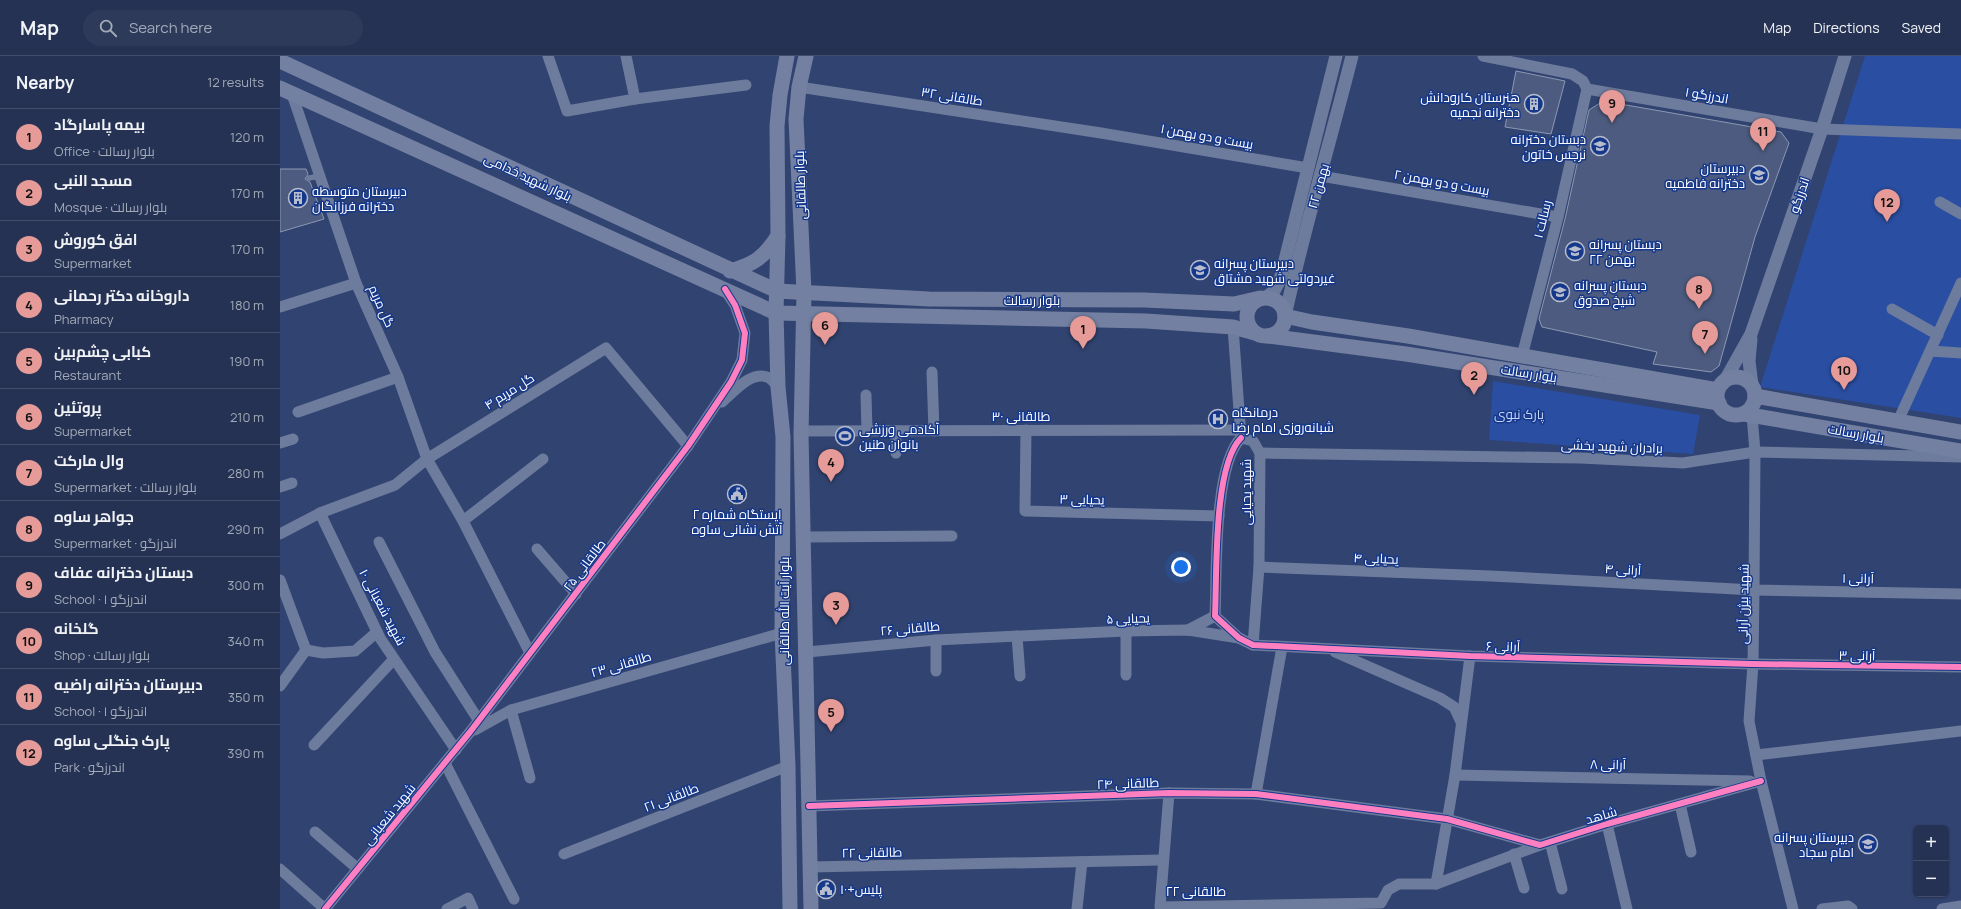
<!DOCTYPE html>
<html lang="en">
<head>
<meta charset="utf-8">
<style>
	:root { --surface:#253254; --page:#2d3a5a; --text:#f1f3f6; --muted:#a3aab8; --line:#424d6b; --accent:#e69b98 }
	body { margin:0; font-family:Manrope,Cairo,sans-serif; background:var(--page); color:var(--text) }
	.controls { position:absolute; right:12px; bottom:12px; display:grid; overflow:hidden; border-radius:6px; box-shadow:0 1px 3px #0004 }
	.controls button { width:36px; height:36px; display:grid; place-items:center; padding:0; border:0; border-bottom:1px solid var(--line); background:var(--surface); color:var(--text); font:20px sans-serif }
	.you { position:absolute; left:901px; top:511px; width:14px; height:14px; margin:-10px; border:3px solid #fff; border-radius:50%; background:#1a73e8; box-shadow:0 0 0 6px #1a73e833 }
	.badge { display:grid; place-items:center; width:26px; height:26px; border-radius:50%; background:var(--accent); color:#111; font-size:13px; font-weight:700 }
	.pin { position:absolute; translate:-50% -33px; filter:drop-shadow(0 1px 2px #0008) }
	.pin::after { content:''; position:absolute; top:21px; width:14px; height:12px; background:inherit; clip-path:polygon(0 0,100% 0,50% 100%) }
	.list { margin:0; padding:0; list-style:none }
	h2 { display:flex; justify-content:space-between; align-items:center; height:52px; margin:0; padding:0 16px; font-size:17px }
	h2 small { font-size:13px; font-weight:400; color:var(--muted) }
	.list li { display:grid; grid-template-columns:26px 1fr auto; gap:12px; align-items:center; box-sizing:border-box; height:56px; padding:0 16px; border-top:1px solid var(--line) }
	.list b { display:block; font-size:15px; white-space:nowrap }
	.list p { margin:0; font-size:13px; white-space:nowrap; color:var(--muted) }
	.list em { font-size:13px; font-style:normal; color:var(--muted) }
	.icon { flex:none; width:22px; height:22px; fill:none; stroke:currentColor; stroke-width:2; stroke-linecap:round; stroke-linejoin:round }
	.map { position:relative; flex:none; width:1681px; height:853px; overflow:hidden }
	header { display:flex; align-items:center; gap:24px; box-sizing:border-box; height:56px; padding:0 20px; background:var(--surface); border-bottom:1px solid var(--line) }
	header strong { font-size:19px }
	nav { display:flex; gap:22px; margin-inline-start:auto; font-size:14px }
	.search { width:280px; height:36px; background:var(--page); display:flex; align-items:center; gap:10px; box-sizing:border-box; padding:0 14px; border-radius:22px; color:var(--muted); font-size:15px }
	main { display:flex }
	aside { flex:1; background:var(--surface) }
	.map>svg:first-child { display:block }
	.green { fill:#2a4ea2 }
	.building { fill:#4c5b7f; stroke:#8c98b3 }
	.lines { fill:none; stroke-linecap:round; stroke-linejoin:round }
	.service { stroke:#6d7b9d; stroke-width:5.5 }
	.minor { stroke:#6d7b9d; stroke-width:11 }
	.tertiary { stroke:#6d7b9d; stroke-width:13 }
	.secondary { stroke:#7380a1; stroke-width:15 }
	.cycleway-casing { stroke:#16388b; stroke-width:8 }
	.cycleway { stroke:#ff80c0; stroke-width:6 }
	.labels { text-anchor:middle; dominant-baseline:central; stroke-width:3; stroke-linejoin:round; paint-order:stroke }
	.street-label { font-size:13px; fill:#fff; stroke:#16388b }
	.poi-label { font-size:13px; fill:#fff; stroke:#16388b; text-anchor:start }
	.park-label { font-size:13px; fill:#c6d6fb; stroke:#16388b }
</style>
</head>
<body>
<header>
<strong>Map</strong>
<div class="search"><svg class="icon" aria-label="search" viewBox="0 0 24 24"><circle cx="10" cy="10" r="6"/><path d="M15 15l6 6"/></svg>Search here</div>
<nav><a>Map</a><a>Directions</a><a>Saved</a></nav>
</header>
<main>
<aside>
<h2>Nearby<small>12 results</small></h2>
<ul class="list">
<li><span class="badge">1</span><div><b>بیمه پاسارگاد</b><p>Office · بلوار رسالت</p></div><em>120 m</em></li>
<li><span class="badge">2</span><div><b>مسجد النبی</b><p>Mosque · بلوار رسالت</p></div><em>170 m</em></li>
<li><span class="badge">3</span><div><b>افق کوروش</b><p>Supermarket</p></div><em>170 m</em></li>
<li><span class="badge">4</span><div><b>داروخانه دکتر رحمانی</b><p>Pharmacy</p></div><em>180 m</em></li>
<li><span class="badge">5</span><div><b>کبابی چشم‌بین</b><p>Restaurant</p></div><em>190 m</em></li>
<li><span class="badge">6</span><div><b>پروتئین</b><p>Supermarket</p></div><em>210 m</em></li>
<li><span class="badge">7</span><div><b>وال مارکت</b><p>Supermarket · بلوار رسالت</p></div><em>280 m</em></li>
<li><span class="badge">8</span><div><b>جواهر ساوه</b><p>Supermarket · اندرزگو</p></div><em>290 m</em></li>
<li><span class="badge">9</span><div><b>دبستان دخترانه عفاف</b><p>School · اندرزگو ۱</p></div><em>300 m</em></li>
<li><span class="badge">10</span><div><b>گلخانه</b><p>Shop · بلوار رسالت</p></div><em>340 m</em></li>
<li><span class="badge">11</span><div><b>دبیرستان دخترانه راضیه</b><p>School · اندرزگو ۱</p></div><em>350 m</em></li>
<li><span class="badge">12</span><div><b>پارک جنگلی ساوه</b><p>Park · اندرزگو</p></div><em>390 m</em></li>
</ul>
</aside>
<div class="map">
<svg width="1681" height="853" viewBox="0 0 1681 853">
	<rect width="100%" height="100%" fill="#314370"/>
	<g class="green">
		<polygon points="1585,0 1681,0 1681,362 1480,331"/>
		<polygon points="1213,325 1420,359 1413,398 1209,384"/>
	</g>
	<g class="building">
		<polygon points="1236,15 1285,25 1271,78 1225,71"/>
		<polygon points="1323,45 1501,76 1509,87 1475,181 1439,310 1431,316 1373,308 1377,296 1262,271 1259,263 1285,163 1309,54"/>
		<polygon points="0,113 26,113 28,118 25,123 30,126 44,163 0,176"/>
	</g>
	<g class="lines">
		<polyline class="service" points="29,122 40,120"/>
		<g class="minor">
			<polyline points="268,0 287,55 355,43 466,29"/>
			<polyline points="346,0 355,43"/>
			<polyline points="1203,0 1292,18 1303,25 1307,33"/>
			<polyline points="519,31 821,77 1028,112"/>
			<polyline points="1307,33 1542,73 1681,78"/>
			<polyline points="12,38 76,227 118,321 147,403 183,465 250,597"/>
			<polyline points="1041,120 1278,161"/>
			<polyline points="1660,146 1681,158"/>
			<polyline points="0,251 76,227"/>
			<polyline points="1612,253 1658,279"/>
			<polyline points="953,271 961,382 973,385 980,397 979,511 973,589"/>
			<polyline points="1650,295 1681,297"/>
			<polyline points="1242,300 1278,161 1307,33"/>
			<polyline points="652,316 654,375"/>
			<polyline points="586,339 587,375"/>
			<path d="M442,346C453,337 470,315 487,321C491,322 495,328 498,331"/>
			<polyline points="18,356 118,321"/>
			<polyline points="1472,359 1475,396 1474,534 1473,608 1469,665 1481,725 1513,853"/>
			<polyline points="1618,365 1681,227"/>
			<polyline points="746,374 745,455 939,460"/>
			<polyline points="521,375 961,374"/>
			<path d="M961,382C933,410 937,519 935,560L959,582L973,589L1190,600L1473,608L1681,611"/>
			<polyline points="0,387 13,383"/>
			<polyline points="616,397 616,375"/>
			<polyline points="980,397 1300,402 1403,407 1475,396 1681,401"/>
			<polyline points="0,431 12,427"/>
			<polyline points="40,457 100,582 176,694"/>
			<polyline points="183,465 263,403"/>
			<polyline points="0,478 40,457 115,429 147,403 326,292 408,390"/>
			<polyline points="523,481 672,480"/>
			<polyline points="99,486 155,596 199,665"/>
			<polyline points="257,493 296,538"/>
			<polyline points="979,511 1211,520 1474,534 1681,538"/>
			<polyline points="0,524 26,594"/>
			<polyline points="908,574 935,560"/>
			<polyline points="737,580 740,620"/>
			<polyline points="656,584 656,615"/>
			<polyline points="26,594 43,597 75,595 97,576"/>
			<polyline points="527,596 656,584 846,575 908,574 959,582"/>
			<polyline points="1055,596 1160,642 1174,651 1181,666"/>
			<polyline points="846,619 846,575"/>
			<polyline points="0,630 26,594"/>
			<polyline points="231,654 250,722"/>
			<polyline points="195,674 231,654 502,577"/>
			<polyline points="34,689 114,603"/>
			<polyline points="1476,699 1681,675"/>
			<polyline points="165,707 234,843"/>
			<polyline points="1175,719 1470,725"/>
			<polyline points="889,737 880,851 1101,847 1108,834 1119,828 1156,828 1260,789"/>
			<polyline points="976,738 1002,591"/>
			<polyline points="1400,748 1411,796"/>
			<polyline points="529,750 889,737 976,738 1167,763 1260,789 1327,768 1481,725"/>
			<polyline points="1327,768 1347,853"/>
			<polyline points="35,776 78,813"/>
			<polyline points="1270,786 1282,833"/>
			<polyline points="284,798 508,710"/>
			<polyline points="1234,798 1244,832"/>
			<polyline points="530,811 882,804"/>
			<polyline points="0,813 45,853"/>
			<polyline points="1156,828 1175,719 1190,600"/>
			<polyline points="45,853 190,676 408,390 451,326 462,304 465,277 455,249 445,234"/>
			<polyline points="167,853 188,842 193,853"/>
			<polyline points="797,853 802,806"/>
			<polyline points="1542,853 1568,850 1572,853"/>
			<polyline points="1662,853 1681,850"/>
		</g>
		<g class="tertiary">
			<polyline points="986,242 994,235 1000,224 1056,0"/>
			<path d="M1005,260C1024,173 1050,87 1072,0"/>
			<polyline points="1471,283 1469,305 1472,329"/>
			<polyline points="1443,328 1471,278 1542,73 1565,0"/>
		</g>
		<g class="secondary">
			<polyline points="507,0 500,39 497,70 498,180 496,257 498,331 503,381 502,577 508,710 510,853"/>
			<polyline points="526,0 519,31 516,63 524,236 521,378 531,853"/>
			<polyline points="0,5 497,235 649,243 864,244 954,248 980,242"/>
			<polyline points="0,32 496,257 866,265 953,271 975,277"/>
			<path d="M450,215C475,208 484,201 498,180"/>
			<circle cx="986" cy="261" r="19"/>
			<polyline points="1005,260 1032,266 1128,280 1438,334"/>
			<polyline points="988,280 1126,298 1439,347"/>
			<circle cx="1456" cy="340" r="19"/>
			<polyline points="1475,340 1681,376"/>
			<polyline points="1464,358 1681,395"/>
		</g>
		<g class="cycleway-casing">
			<g id="cycleway">
				<path d="M961,382C933,410 937,519 935,560L959,582L973,589L1190,600L1473,608L1681,611"/>
				<polyline points="529,750 889,737 976,738 1167,763 1260,789 1327,768 1481,725"/>
				<polyline points="45,853 190,676 408,390 451,326 462,304 465,277 455,249 445,233"/>
			</g>
		</g>
		<use href="#cycleway" class="cycleway"/>
	</g>
	<defs>
		<g id="building-ring" transform="scale(1)"><circle r="9.5" fill="#16388b" stroke="#b7bdcd" stroke-width="1.5"/><path d="M-4-6H4V6H1V3H-1V6H-4ZM-2.5-4.3h1.7v1.8h-1.7ZM.8-4.3h1.7v1.8H.8ZM-2.5-1h1.7V.8h-1.7ZM.8-1h1.7V.8H.8Z" fill="#b7bdcd"/></g>
		<g id="school-ring" transform="scale(1)"><circle r="9.5" fill="#16388b" stroke="#b7bdcd" stroke-width="1.5"/><path d="M0-5L7-2L0 1L-7-2ZM-4 1L0 2.5L4 1V4Q0 6-4 4Z" fill="#b7bdcd"/></g>
		<g id="hospital-ring" transform="scale(1)"><circle r="9.5" fill="#16388b" stroke="#b7bdcd" stroke-width="1.5"/><path d="M-5-5h3v3.5h4V-5h3V5h-3V1.5h-4V5h-3Z" fill="#b7bdcd"/></g>
		<g id="stadium-ring" transform="scale(1)"><circle r="9.5" fill="#16388b" stroke="#b7bdcd" stroke-width="1.5"/><path d="M0-5a6.5 5 0 1 0 0 10a6.5 5 0 1 0 0-10ZM-3.5-1.8h7v3.6h-7Z" fill="#b7bdcd"/></g>
		<g id="civic-ring" transform="scale(1)"><circle r="9.5" fill="#16388b" stroke="#b7bdcd" stroke-width="1.5"/><path d="M-.6-6.5H3V-4.5H.6V-3L4-1V1h2V6H-6V1h2V-1L-.6-3ZM-1.2 2.5V6h2.4V2.5Z" fill="#b7bdcd"/></g>
	</defs>
	<g fill-rule="evenodd">
		<use href="#building-ring" x="1254" y="48"/>
		<use href="#school-ring" x="1320" y="90"/>
		<use href="#school-ring" x="1479" y="119"/>
		<use href="#building-ring" x="18" y="142"/>
		<use href="#school-ring" x="1295" y="195"/>
		<use href="#school-ring" x="920" y="214"/>
		<use href="#school-ring" x="1280" y="236"/>
		<use href="#hospital-ring" x="938" y="363"/>
		<use href="#stadium-ring" x="565" y="380"/>
		<use href="#civic-ring" x="457" y="438"/>
		<use href="#school-ring" x="1588" y="788"/>
		<use href="#civic-ring" x="546" y="833"/>
	</g>
	<g class="labels">
		<g class="street-label">
			<text transform="translate(1427 39) rotate(10)">اندرزگو ۱</text>
			<text transform="translate(672 40) rotate(9)">طالقانی ۳۲</text>
			<text transform="translate(927 80) rotate(10)">بیست و دو بهمن ۱</text>
			<text transform="translate(248 121) rotate(25)">بلوار شهید خدامی</text>
			<text transform="translate(1162 126) rotate(10)">بیست و دو بهمن ۲</text>
			<text transform="translate(520 129) rotate(-92)">بلوار طالقانی</text>
			<text transform="translate(1038 130) rotate(-74)">۲۲ بهمن</text>
			<text transform="translate(1519 139) rotate(-71)">اندرزگو</text>
			<text transform="translate(1262 163) rotate(-76)">رسالت ۱</text>
			<text x="752" y="244">بلوار رسالت</text>
			<text transform="translate(102 250) rotate(66)">گل مریم</text>
			<text transform="translate(1249 317) rotate(9)">بلوار رسالت</text>
			<text transform="translate(229 335) rotate(-32)">گل مریم ۴</text>
			<text x="741" y="360">طالقانی ۳۰</text>
			<text transform="translate(1576 377) rotate(10)">بلوار رسالت</text>
			<text transform="translate(1332 390) rotate(2)">برادران شهید بخشی</text>
			<text transform="translate(966 436) rotate(-90)">شهید یحیایی</text>
			<text transform="translate(802 443) rotate(1)">یحیایی ۳</text>
			<text transform="translate(1096 502) rotate(2)">یحیایی ۴</text>
			<text transform="translate(304 509) rotate(-53)">طالقانی ۲۵</text>
			<text transform="translate(1343 513) rotate(3)">آرانی ۴</text>
			<text transform="translate(1578 522) rotate(1)">آرانی ۱</text>
			<text transform="translate(1463 548) rotate(-89)">شهید بیژن آرانی</text>
			<text transform="translate(103 551) rotate(62)">شهید شعبانی ۱۰</text>
			<text transform="translate(504 555) rotate(-90)">بلوار آیت الله طالقانی</text>
			<text transform="translate(848 562) rotate(-2)">یحیایی ۵</text>
			<text transform="translate(630 572) rotate(-5)">طالقانی ۲۶</text>
			<text transform="translate(1223 590) rotate(2)">آرانی ۶</text>
			<text transform="translate(1577 599) rotate(1)">آرانی ۳</text>
			<text transform="translate(341 608) rotate(-16)">طالقانی ۲۳</text>
			<text transform="translate(1328 708) rotate(1)">آرانی ۸</text>
			<text transform="translate(848 727) rotate(-2)">طالقانی ۲۴</text>
			<text transform="translate(391 741) rotate(-21)">طالقانی ۲۱</text>
			<text transform="translate(109 758) rotate(-51)">شهید شعبانی</text>
			<text transform="translate(1321 759) rotate(-16)">شاهد</text>
			<text transform="translate(592 796) rotate(-1)">طالقانی ۲۲</text>
			<text x="916" y="835">طالقانی ۲۲</text>
		</g>
		<g class="poi-label">
			<text x="1240" y="41" text-anchor="end">هنرستان کارودانش<tspan x="1240" dy="15">دخترانه نجمیه</tspan></text>
			<text x="1306" y="83" text-anchor="end">دبستان دخترانه<tspan x="1306" dy="15">نرجس خاتون</tspan></text>
			<text x="1465" y="112" text-anchor="end">دبیرستان<tspan x="1465" dy="15">دخترانه فاطمیه</tspan></text>
			<text x="32" y="135">دبیرستان متوسطه<tspan x="32" dy="15">دخترانه فرزانگان</tspan></text>
			<text x="1309" y="188">دبستان پسرانه<tspan x="1309" dy="15">۲۲ بهمن</tspan></text>
			<text x="934" y="207">دبیرستان پسرانه<tspan x="934" dy="15">غیردولتی شهید مشتاق</tspan></text>
			<text x="1294" y="229">دبستان پسرانه<tspan x="1294" dy="15">شیخ صدوق</tspan></text>
			<text x="952" y="356">درمانگاه<tspan x="952" dy="15">شبانه‌روزی امام رضا</tspan></text>
			<text x="579" y="373">آکادمی ورزشی<tspan x="579" dy="15">بانوان طنین</tspan></text>
			<text x="457" y="458" text-anchor="middle">ایستگاه شماره ۲<tspan x="457" dy="15">آتش نشانی ساوه</tspan></text>
			<text x="1574" y="781" text-anchor="end">دبیرستان پسرانه<tspan x="1574" dy="15">امام سجاد</tspan></text>
			<text x="560" y="833">پلیس+۱۰</text>
		</g>
		<g class="park-label">
			<text x="1239" y="358">پارک نبوی</text>
		</g>
	</g>
</svg>
<div class="controls">
<button>+</button>
<button>−</button>
</div>
<div class="you"></div>
<div class="pin badge" style="left:803px;top:293px">1</div>
<div class="pin badge" style="left:1194px;top:339px">2</div>
<div class="pin badge" style="left:556px;top:569px">3</div>
<div class="pin badge" style="left:551px;top:426px">4</div>
<div class="pin badge" style="left:551px;top:676px">5</div>
<div class="pin badge" style="left:545px;top:289px">6</div>
<div class="pin badge" style="left:1425px;top:298px">7</div>
<div class="pin badge" style="left:1419px;top:253px">8</div>
<div class="pin badge" style="left:1332px;top:67px">9</div>
<div class="pin badge" style="left:1564px;top:334px">10</div>
<div class="pin badge" style="left:1483px;top:95px">11</div>
<div class="pin badge" style="left:1607px;top:166px">12</div>
</div>
</main>
</body>
</html>
